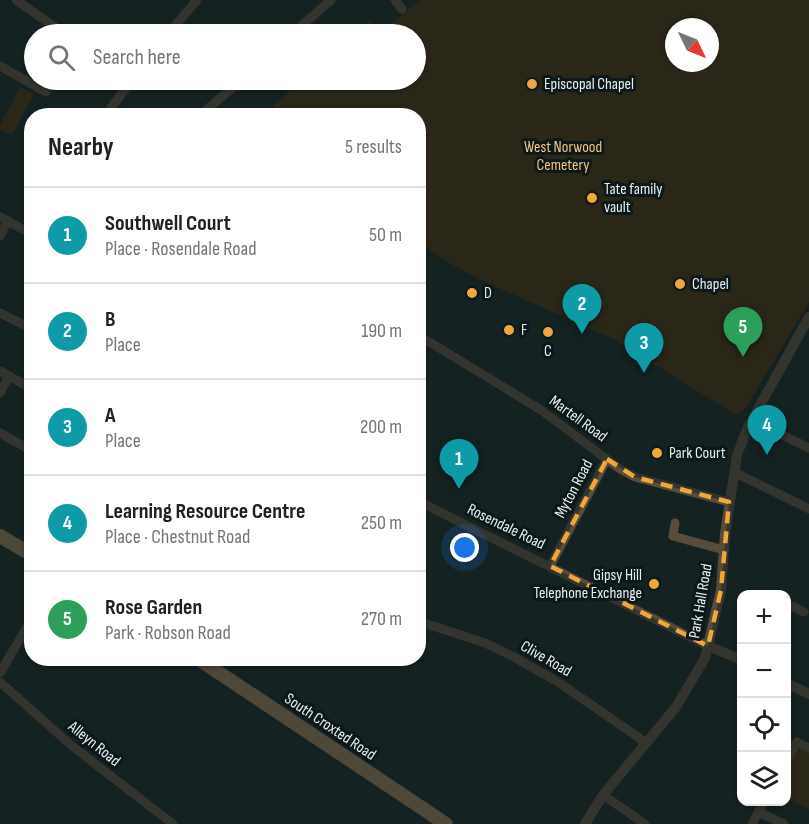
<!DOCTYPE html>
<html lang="en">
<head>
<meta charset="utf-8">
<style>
	:root { --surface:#fff; --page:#f6f6f6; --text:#202124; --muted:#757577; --line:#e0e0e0; --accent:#1a73e8 }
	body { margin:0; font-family:"Sofia Sans Condensed",sans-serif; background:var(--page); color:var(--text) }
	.controls { position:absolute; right:18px; bottom:18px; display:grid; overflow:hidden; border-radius:12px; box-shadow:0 2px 4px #0004 }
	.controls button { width:54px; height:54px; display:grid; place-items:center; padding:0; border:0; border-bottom:2px solid var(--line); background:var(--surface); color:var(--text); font:30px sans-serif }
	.compass { position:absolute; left:665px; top:18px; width:54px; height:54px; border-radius:50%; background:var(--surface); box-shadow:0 2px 4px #0004; rotate:133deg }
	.you { position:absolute; left:465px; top:548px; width:21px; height:21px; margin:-15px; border:4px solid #fff; border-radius:50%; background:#1a73e8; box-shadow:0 0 0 9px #1a73e833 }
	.badge { display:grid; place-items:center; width:39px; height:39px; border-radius:50%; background:var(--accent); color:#fff; font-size:20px; font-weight:700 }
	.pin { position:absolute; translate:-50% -50px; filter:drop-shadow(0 2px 3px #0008) }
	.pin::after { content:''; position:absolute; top:32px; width:21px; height:18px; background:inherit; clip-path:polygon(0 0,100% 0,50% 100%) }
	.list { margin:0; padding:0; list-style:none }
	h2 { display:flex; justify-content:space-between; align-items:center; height:78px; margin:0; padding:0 24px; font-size:26px }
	h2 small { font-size:20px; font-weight:400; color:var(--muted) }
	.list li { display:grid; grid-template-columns:39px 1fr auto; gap:18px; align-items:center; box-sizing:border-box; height:96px; padding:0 24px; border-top:2px solid var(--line) }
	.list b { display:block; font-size:22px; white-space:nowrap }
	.list p { margin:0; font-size:20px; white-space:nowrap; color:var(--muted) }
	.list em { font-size:20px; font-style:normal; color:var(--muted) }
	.icon { flex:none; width:33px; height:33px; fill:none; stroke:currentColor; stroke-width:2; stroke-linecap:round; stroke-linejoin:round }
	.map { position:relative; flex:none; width:809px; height:824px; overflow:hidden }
	.search { position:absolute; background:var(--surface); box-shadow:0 2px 4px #0004; left:24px; top:24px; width:402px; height:66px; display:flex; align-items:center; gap:15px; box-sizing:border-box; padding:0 21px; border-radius:33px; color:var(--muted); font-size:22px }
	.panel { position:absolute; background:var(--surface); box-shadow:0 2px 4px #0004; left:24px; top:108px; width:402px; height:558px; border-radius:24px }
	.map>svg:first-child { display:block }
	.green { fill:#442e0e; fill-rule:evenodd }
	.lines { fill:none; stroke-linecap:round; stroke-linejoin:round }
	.minor { stroke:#584b3a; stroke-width:9 }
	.tertiary { stroke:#584b3a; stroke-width:10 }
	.primary { stroke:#917653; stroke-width:14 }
	.marked { fill:none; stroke:#eea83c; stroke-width:4.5; stroke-dasharray:12 8; stroke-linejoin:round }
	.poi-dot { fill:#eea83c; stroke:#0c1819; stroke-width:2 }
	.labels { text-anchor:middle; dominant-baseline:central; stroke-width:6; stroke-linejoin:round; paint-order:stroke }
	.poi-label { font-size:16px; fill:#e7efef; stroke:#0c1819; text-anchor:start }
	.park-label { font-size:16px; fill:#f5c482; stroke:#0c1819 }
	.street-label { font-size:16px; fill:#e7efef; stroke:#0c1819 }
</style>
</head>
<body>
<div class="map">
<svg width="809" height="824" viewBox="0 0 809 824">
	<rect width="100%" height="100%" fill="#152222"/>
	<g class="green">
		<path d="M420,0H809V302L746,407L736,415L616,340L483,281L451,264L419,242L418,116L275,115L274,105L303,80H416V34H355L371,20L380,33ZM674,27H710V63H674Z"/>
		<polygon points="20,87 34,94 12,135 0,129 0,125"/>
		<polygon points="797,742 809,748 809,809 788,799 787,800 787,761"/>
	</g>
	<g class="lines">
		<g class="minor">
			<polyline points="16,0 65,34"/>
			<polyline points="395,0 402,9"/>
			<polyline points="168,34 197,0"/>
			<polyline points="292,34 331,0"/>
			<polyline points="0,66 46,92"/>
			<polyline points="105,116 132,80"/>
			<polyline points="199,116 242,80"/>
			<polyline points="0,217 32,234"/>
			<polyline points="0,236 8,221"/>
			<polyline points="0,313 32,329"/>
			<polyline points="418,335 541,410 620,469 635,477 729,502"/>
			<polyline points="0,371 32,389"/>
			<polyline points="0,393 9,376"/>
			<polyline points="752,420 809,448"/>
			<polyline points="0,433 32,451"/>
			<polyline points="734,472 809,509"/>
			<polyline points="418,501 708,646"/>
			<polyline points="675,523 673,536 724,550"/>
			<polyline points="550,566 607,459"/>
			<polyline points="786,610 792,606 804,612"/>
			<polyline points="418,621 485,643 512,656 558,682 638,737 646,744"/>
			<polyline points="0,673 32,618"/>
			<polyline points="0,682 72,746 173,824"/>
			<polyline points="786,761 797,742 809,748"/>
			<polyline points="603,795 645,824"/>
			<polyline points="758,812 784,824"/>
			<polyline points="752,824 764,802"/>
		</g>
		<g class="tertiary">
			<polyline points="708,646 742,660"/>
			<polyline points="786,683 809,694"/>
			<polyline points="585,824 603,795 676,707 705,658 721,590 725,534 737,455 748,427 809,317"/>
		</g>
		<g class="primary">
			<polyline points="0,536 32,555"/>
			<polyline points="197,658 446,824"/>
		</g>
	</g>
	<path d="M0 0H809V824H0ZM607,459L635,477L729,502L721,590L708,646L550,566Z" fill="#152222" fill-opacity=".55" fill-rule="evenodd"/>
	<path class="marked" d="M607,459L635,477L729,502L721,590L708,646L550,566Z"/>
	<g class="poi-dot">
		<circle cx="532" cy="84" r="6"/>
		<circle cx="592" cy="198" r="6"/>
		<circle cx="680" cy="284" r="6"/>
		<circle cx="472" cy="293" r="6"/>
		<circle cx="509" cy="330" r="6"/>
		<circle cx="548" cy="332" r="6"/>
		<circle cx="657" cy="453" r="6"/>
		<circle cx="654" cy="584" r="6"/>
	</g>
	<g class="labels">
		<g class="poi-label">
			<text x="544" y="84">Episcopal Chapel</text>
			<text x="604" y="189">Tate family<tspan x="604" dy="18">vault</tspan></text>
			<text x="692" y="284">Chapel</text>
			<text x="484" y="293">D</text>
			<text x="521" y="330">F</text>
			<text x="548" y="351" text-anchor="middle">C</text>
			<text x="669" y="453">Park Court</text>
			<text x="642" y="575" text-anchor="end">Gipsy Hill<tspan x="642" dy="18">Telephone Exchange</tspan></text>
		</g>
		<g class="park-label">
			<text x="563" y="147">West Norwood<tspan x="563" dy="18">Cemetery</tspan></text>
		</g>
		<g class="street-label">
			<text transform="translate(578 419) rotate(36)">Martell Road</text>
			<text transform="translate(574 489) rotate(-62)">Myton Road</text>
			<text transform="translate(506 527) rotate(26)">Rosendale Road</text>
			<text transform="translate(701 601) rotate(-80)">Park Hall Road</text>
			<text transform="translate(546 659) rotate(30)">Clive Road</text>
			<text transform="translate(330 727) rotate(34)">South Croxted Road</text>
			<text transform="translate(94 744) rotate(39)">Alleyn Road</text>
		</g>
	</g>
</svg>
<div class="controls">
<button>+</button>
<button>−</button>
<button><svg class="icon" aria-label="locate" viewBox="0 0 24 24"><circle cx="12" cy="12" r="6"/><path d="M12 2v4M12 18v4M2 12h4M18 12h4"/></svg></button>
<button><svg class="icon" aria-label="layers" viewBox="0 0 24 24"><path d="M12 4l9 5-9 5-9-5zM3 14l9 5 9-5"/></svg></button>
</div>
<svg class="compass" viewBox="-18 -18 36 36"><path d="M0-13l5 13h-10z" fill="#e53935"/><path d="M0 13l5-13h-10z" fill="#757577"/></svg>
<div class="you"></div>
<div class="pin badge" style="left:459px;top:489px;background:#0f9aa8">1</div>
<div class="pin badge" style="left:582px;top:334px;background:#0f9aa8">2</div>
<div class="pin badge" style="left:644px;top:373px;background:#0f9aa8">3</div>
<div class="pin badge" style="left:767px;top:455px;background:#0f9aa8">4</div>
<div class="pin badge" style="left:743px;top:357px;background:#2e9e5b">5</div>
<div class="search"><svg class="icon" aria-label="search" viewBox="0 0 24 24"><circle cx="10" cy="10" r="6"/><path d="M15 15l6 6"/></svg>Search here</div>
<section class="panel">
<h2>Nearby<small>5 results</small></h2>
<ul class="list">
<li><span class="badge" style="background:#0f9aa8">1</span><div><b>Southwell Court</b><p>Place · Rosendale Road</p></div><em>50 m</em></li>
<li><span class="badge" style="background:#0f9aa8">2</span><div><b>B</b><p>Place</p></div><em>190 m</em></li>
<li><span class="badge" style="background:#0f9aa8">3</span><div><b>A</b><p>Place</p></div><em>200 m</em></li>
<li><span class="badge" style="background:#0f9aa8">4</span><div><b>Learning Resource Centre</b><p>Place · Chestnut Road</p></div><em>250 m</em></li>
<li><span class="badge" style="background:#2e9e5b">5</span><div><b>Rose Garden</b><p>Park · Robson Road</p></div><em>270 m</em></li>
</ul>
</section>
</div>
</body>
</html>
